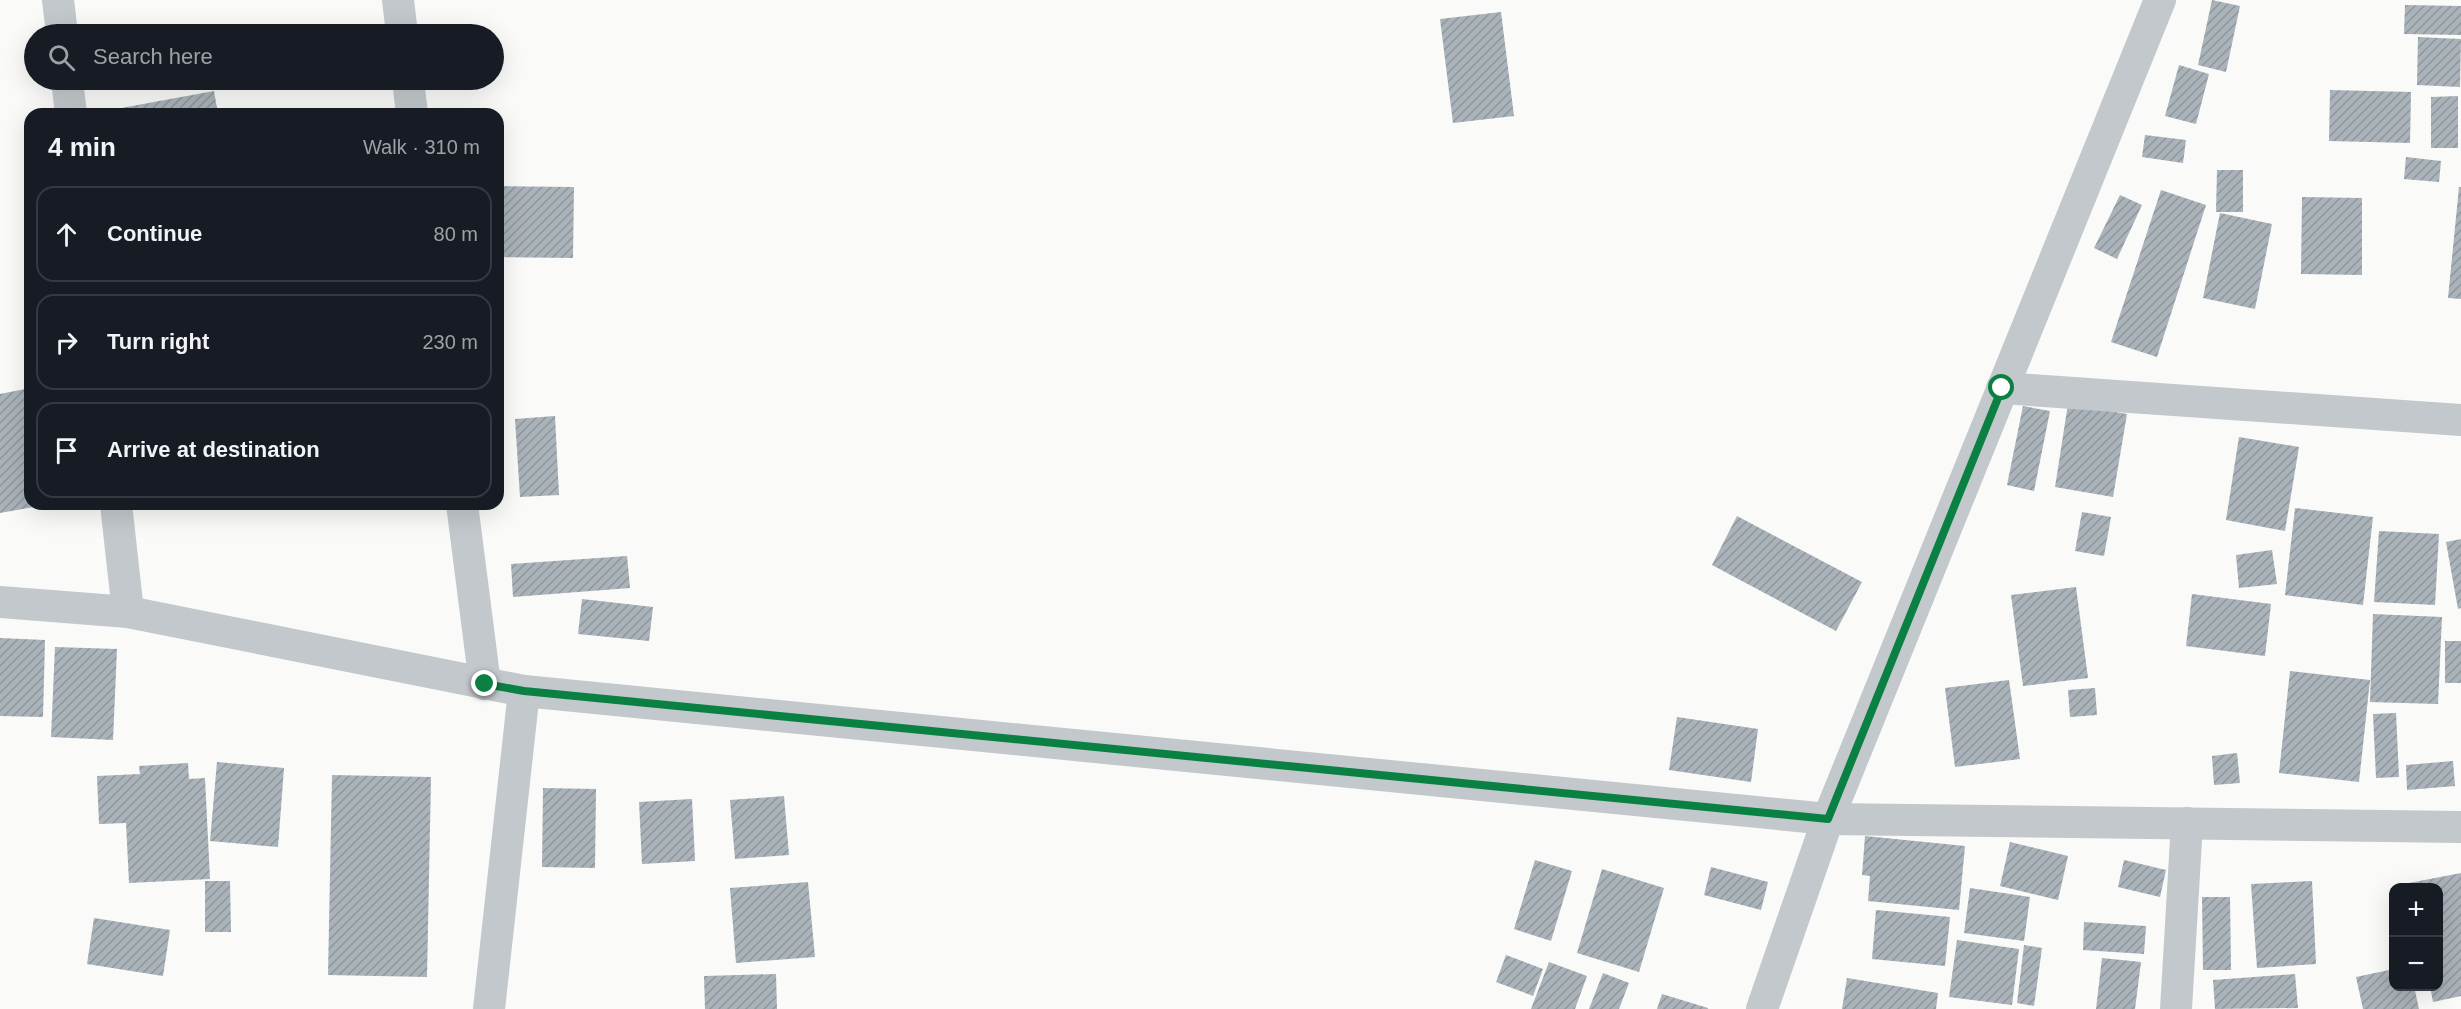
<!DOCTYPE html>
<html lang="en">
<head>
<meta charset="utf-8">
<style>
	:root { --surface:#171b24; --page:#20242c; --text:#f1f3f6; --muted:#9ea1a6; --line:#363941 }
	body { margin:0; font-family:Helvetica,sans-serif; background:var(--page); color:var(--text) }
	.controls { position:absolute; right:18px; bottom:18px; display:grid; overflow:hidden; border-radius:12px; box-shadow:0 6px 24px #0002 }
	.controls button { width:54px; height:54px; display:grid; place-items:center; padding:0; border:0; border-bottom:2px solid var(--line); background:var(--surface); color:var(--text); font:30px sans-serif }
	.stop { position:absolute; width:18px; height:18px; margin:-14px; border:4px solid #0b8043; border-radius:50%; background:#fff }
	.stop.end { background:#0b8043; border-color:#fff; box-shadow:0 2px 6px #0008 }
	.list { margin:0; padding:0; list-style:none }
	h2 { display:flex; justify-content:space-between; align-items:center; height:78px; margin:0; padding:0 24px; font-size:26px }
	h2 small { font-size:20px; font-weight:400; color:var(--muted) }
	.list li { display:grid; grid-template-columns:39px 1fr auto; gap:18px; align-items:center; box-sizing:border-box; height:96px; margin:0 12px 12px; padding:0 12px; border:2px solid var(--line); border-radius:18px }
	.list b { display:block; font-size:22px; white-space:nowrap }
	.list em { font-size:20px; font-style:normal; color:var(--muted) }
	.icon { flex:none; width:33px; height:33px; fill:none; stroke:currentColor; stroke-width:2; stroke-linecap:round; stroke-linejoin:round }
	.map { position:relative; flex:none; width:2461px; height:1009px; overflow:hidden }
	.search { position:absolute; background:var(--surface); box-shadow:0 6px 24px #0002; left:24px; top:24px; width:480px; height:66px; display:flex; align-items:center; gap:15px; box-sizing:border-box; padding:0 21px; border-radius:33px; color:var(--muted); font-size:22px }
	.panel { position:absolute; background:var(--surface); box-shadow:0 6px 24px #0002; left:24px; top:108px; width:480px; height:402px; border-radius:18px }
	.map>svg:first-child { display:block }
	.building { fill:url(#building-hatch) }
	.lines { fill:none; stroke-linecap:round; stroke-linejoin:round }
	.minor { stroke:#c3c8cc; stroke-width:32 }
	.route { stroke:#0b8043; stroke-width:8 }
</style>
</head>
<body>
<div class="map">
<svg width="2461" height="1009" viewBox="0 0 2461 1009">
	<defs>
		<pattern id="building-hatch" width="6" height="6" patternUnits="userSpaceOnUse" patternTransform="scale(1.5)"><rect width="6" height="6" fill="#aab3b9"/><path d="M-1 1l2-2M0 6l6-6M5 7l2-2" fill="none" stroke="#8e969c"/></pattern>
	</defs>
	<rect width="100%" height="100%" fill="#fafaf8"/>
	<g class="building">
		<polygon points="2212,0 2240,6 2226,72 2198,65"/>
		<polygon points="2405,5 2461,6 2461,35 2404,34"/>
		<polygon points="1501,12 1514,116 1453,123 1440,19"/>
		<polygon points="2418,37 2461,39 2460,87 2417,85"/>
		<polygon points="2179,65 2209,74 2196,124 2165,116"/>
		<polygon points="2330,90 2411,92 2410,143 2329,141"/>
		<polygon points="214,91 218,114 94,114 94,113"/>
		<polygon points="2458,96 2458,148 2431,148 2431,97"/>
		<polygon points="2145,135 2186,140 2183,163 2142,157"/>
		<polygon points="2406,157 2441,161 2439,182 2404,179"/>
		<polygon points="2217,170 2243,170 2243,212 2216,212"/>
		<polygon points="498,186 574,187 573,258 498,257"/>
		<polygon points="2459,187 2461,187 2461,299 2448,298"/>
		<polygon points="2161,190 2206,205 2157,357 2111,342"/>
		<polygon points="2120,195 2142,205 2117,259 2094,248"/>
		<polygon points="2302,197 2362,198 2362,275 2301,274"/>
		<polygon points="2220,213 2272,224 2255,309 2203,298"/>
		<polygon points="30,388 30,504 45,505 0,513 0,394"/>
		<polygon points="2068,404 2127,414 2113,497 2055,487"/>
		<polygon points="2023,406 2050,411 2034,491 2007,485"/>
		<polygon points="555,416 559,495 520,497 515,419"/>
		<polygon points="2239,437 2299,447 2285,531 2226,520"/>
		<polygon points="2295,508 2373,517 2363,605 2285,595"/>
		<polygon points="2082,512 2111,517 2104,556 2075,551"/>
		<polygon points="1737,516 1862,582 1836,631 1712,565"/>
		<polygon points="2379,531 2439,534 2435,605 2374,602"/>
		<polygon points="2461,539 2461,608 2458,609 2446,542"/>
		<polygon points="2272,550 2277,584 2239,588 2236,555"/>
		<polygon points="627,556 630,588 513,597 511,564"/>
		<polygon points="2076,587 2088,678 2023,686 2011,595"/>
		<polygon points="2192,594 2271,604 2265,656 2186,646"/>
		<polygon points="582,599 653,607 649,641 578,634"/>
		<polygon points="2373,614 2442,617 2438,704 2370,702"/>
		<polygon points="0,638 45,640 43,717 0,716"/>
		<rect x="2445" y="641" width="16" height="42"/>
		<polygon points="55,647 117,649 113,740 51,737"/>
		<polygon points="2290,671 2370,680 2359,782 2279,773"/>
		<polygon points="2009,680 2020,759 1955,767 1945,688"/>
		<polygon points="2095,688 2097,715 2070,717 2068,690"/>
		<polygon points="2396,713 2399,777 2376,778 2373,714"/>
		<polygon points="1677,717 1758,729 1751,782 1669,770"/>
		<polygon points="2237,753 2240,783 2214,785 2212,756"/>
		<polygon points="2453,761 2455,786 2407,790 2406,765"/>
		<polygon points="217,762 284,768 278,847 210,841"/>
		<polygon points="188,763 189,779 205,778 210,879 129,883 126,823 99,824 97,776 140,774 139,766"/>
		<polygon points="332,775 431,777 427,977 328,975"/>
		<polygon points="543,788 596,789 595,868 542,867"/>
		<polygon points="784,796 789,855 735,859 730,800"/>
		<polygon points="692,799 695,861 642,864 639,802"/>
		<polygon points="1865,836 1965,846 1959,910 1868,901 1870,876 1862,875"/>
		<polygon points="2010,842 2068,856 2058,900 2000,886"/>
		<polygon points="1535,860 1572,871 1551,941 1514,929"/>
		<polygon points="2124,860 2166,870 2160,897 2118,887"/>
		<polygon points="1711,867 1768,882 1761,910 1704,895"/>
		<polygon points="1602,869 1664,888 1639,972 1577,953"/>
		<polygon points="2461,873 2461,996 2433,1002 2430,986 2438,986 2438,888 2410,888 2409,883"/>
		<polygon points="205,881 230,881 231,932 205,932"/>
		<polygon points="2312,881 2316,964 2257,968 2251,884"/>
		<polygon points="808,882 815,957 736,963 730,888"/>
		<polygon points="1970,888 2030,897 2024,941 1964,933"/>
		<polygon points="2202,897 2230,897 2231,970 2203,970"/>
		<polygon points="1876,910 1950,917 1945,966 1872,959"/>
		<polygon points="94,918 170,930 163,976 87,964"/>
		<polygon points="2084,922 2146,926 2144,954 2083,950"/>
		<polygon points="1957,940 2019,949 2012,1005 1949,997"/>
		<polygon points="2024,945 2042,948 2034,1006 2017,1003"/>
		<polygon points="1506,955 1543,969 1533,996 1496,982"/>
		<polygon points="2102,958 2141,962 2135,1009 2096,1009"/>
		<polygon points="1549,962 1587,976 1575,1009 1531,1009"/>
		<polygon points="2394,969 2394,986 2414,986 2419,1009 2363,1009 2356,977"/>
		<polygon points="1603,973 1629,983 1619,1009 1589,1009"/>
		<polygon points="776,974 777,1009 705,1009 704,976"/>
		<polygon points="2295,974 2298,1008 2215,1009 2213,980"/>
		<polygon points="1847,978 1938,993 1936,1009 1842,1009"/>
		<polygon points="1662,994 1708,1008 1708,1009 1657,1009"/>
	</g>
	<g class="lines">
		<g class="minor">
			<polyline points="58,0 62,34"/>
			<polyline points="398,0 402,34"/>
			<polyline points="67,80 71,114"/>
			<polyline points="408,80 412,114"/>
			<polyline points="2002,388 2461,420"/>
			<polyline points="116,504 128,612"/>
			<polyline points="462,504 485,684"/>
			<polyline points="0,602 128,612 524,691 1828,819 2461,827"/>
			<polyline points="489,1009 524,691"/>
			<polyline points="1762,1009 1828,819 2160,0"/>
			<polyline points="2176,1009 2187,823"/>
		</g>
	</g>
	<g class="lines">
		<polyline class="route" points="485,684 524,691 1828,819 2002,388"/>
	</g>
</svg>
<div class="controls">
<button>+</button>
<button>−</button>
</div>
<div class="stop" style="left:2002px;top:388px"></div>
<div class="stop end" style="left:485px;top:684px"></div>
<div class="search"><svg class="icon" aria-label="search" viewBox="0 0 24 24"><circle cx="10" cy="10" r="6"/><path d="M15 15l6 6"/></svg>Search here</div>
<section class="panel">
<h2>4 min<small>Walk · 310 m</small></h2>
<ul class="list">
<li><svg class="icon" aria-label="ahead" viewBox="0 0 24 24"><path d="M12 20V5M6 11l6-6 6 6"/></svg><div><b>Continue</b></div><em>80 m</em></li>
<li><svg class="icon" aria-label="right" viewBox="0 0 24 24"><path d="M7 20v-9h11M14 6l5 5-5 5"/></svg><div><b>Turn right</b></div><em>230 m</em></li>
<li><svg class="icon" aria-label="arrive" viewBox="0 0 24 24"><path d="M6 21V4h12l-3 4 3 4H6"/></svg><div><b>Arrive at destination</b></div></li>
</ul>
</section>
</div>
</body>
</html>
